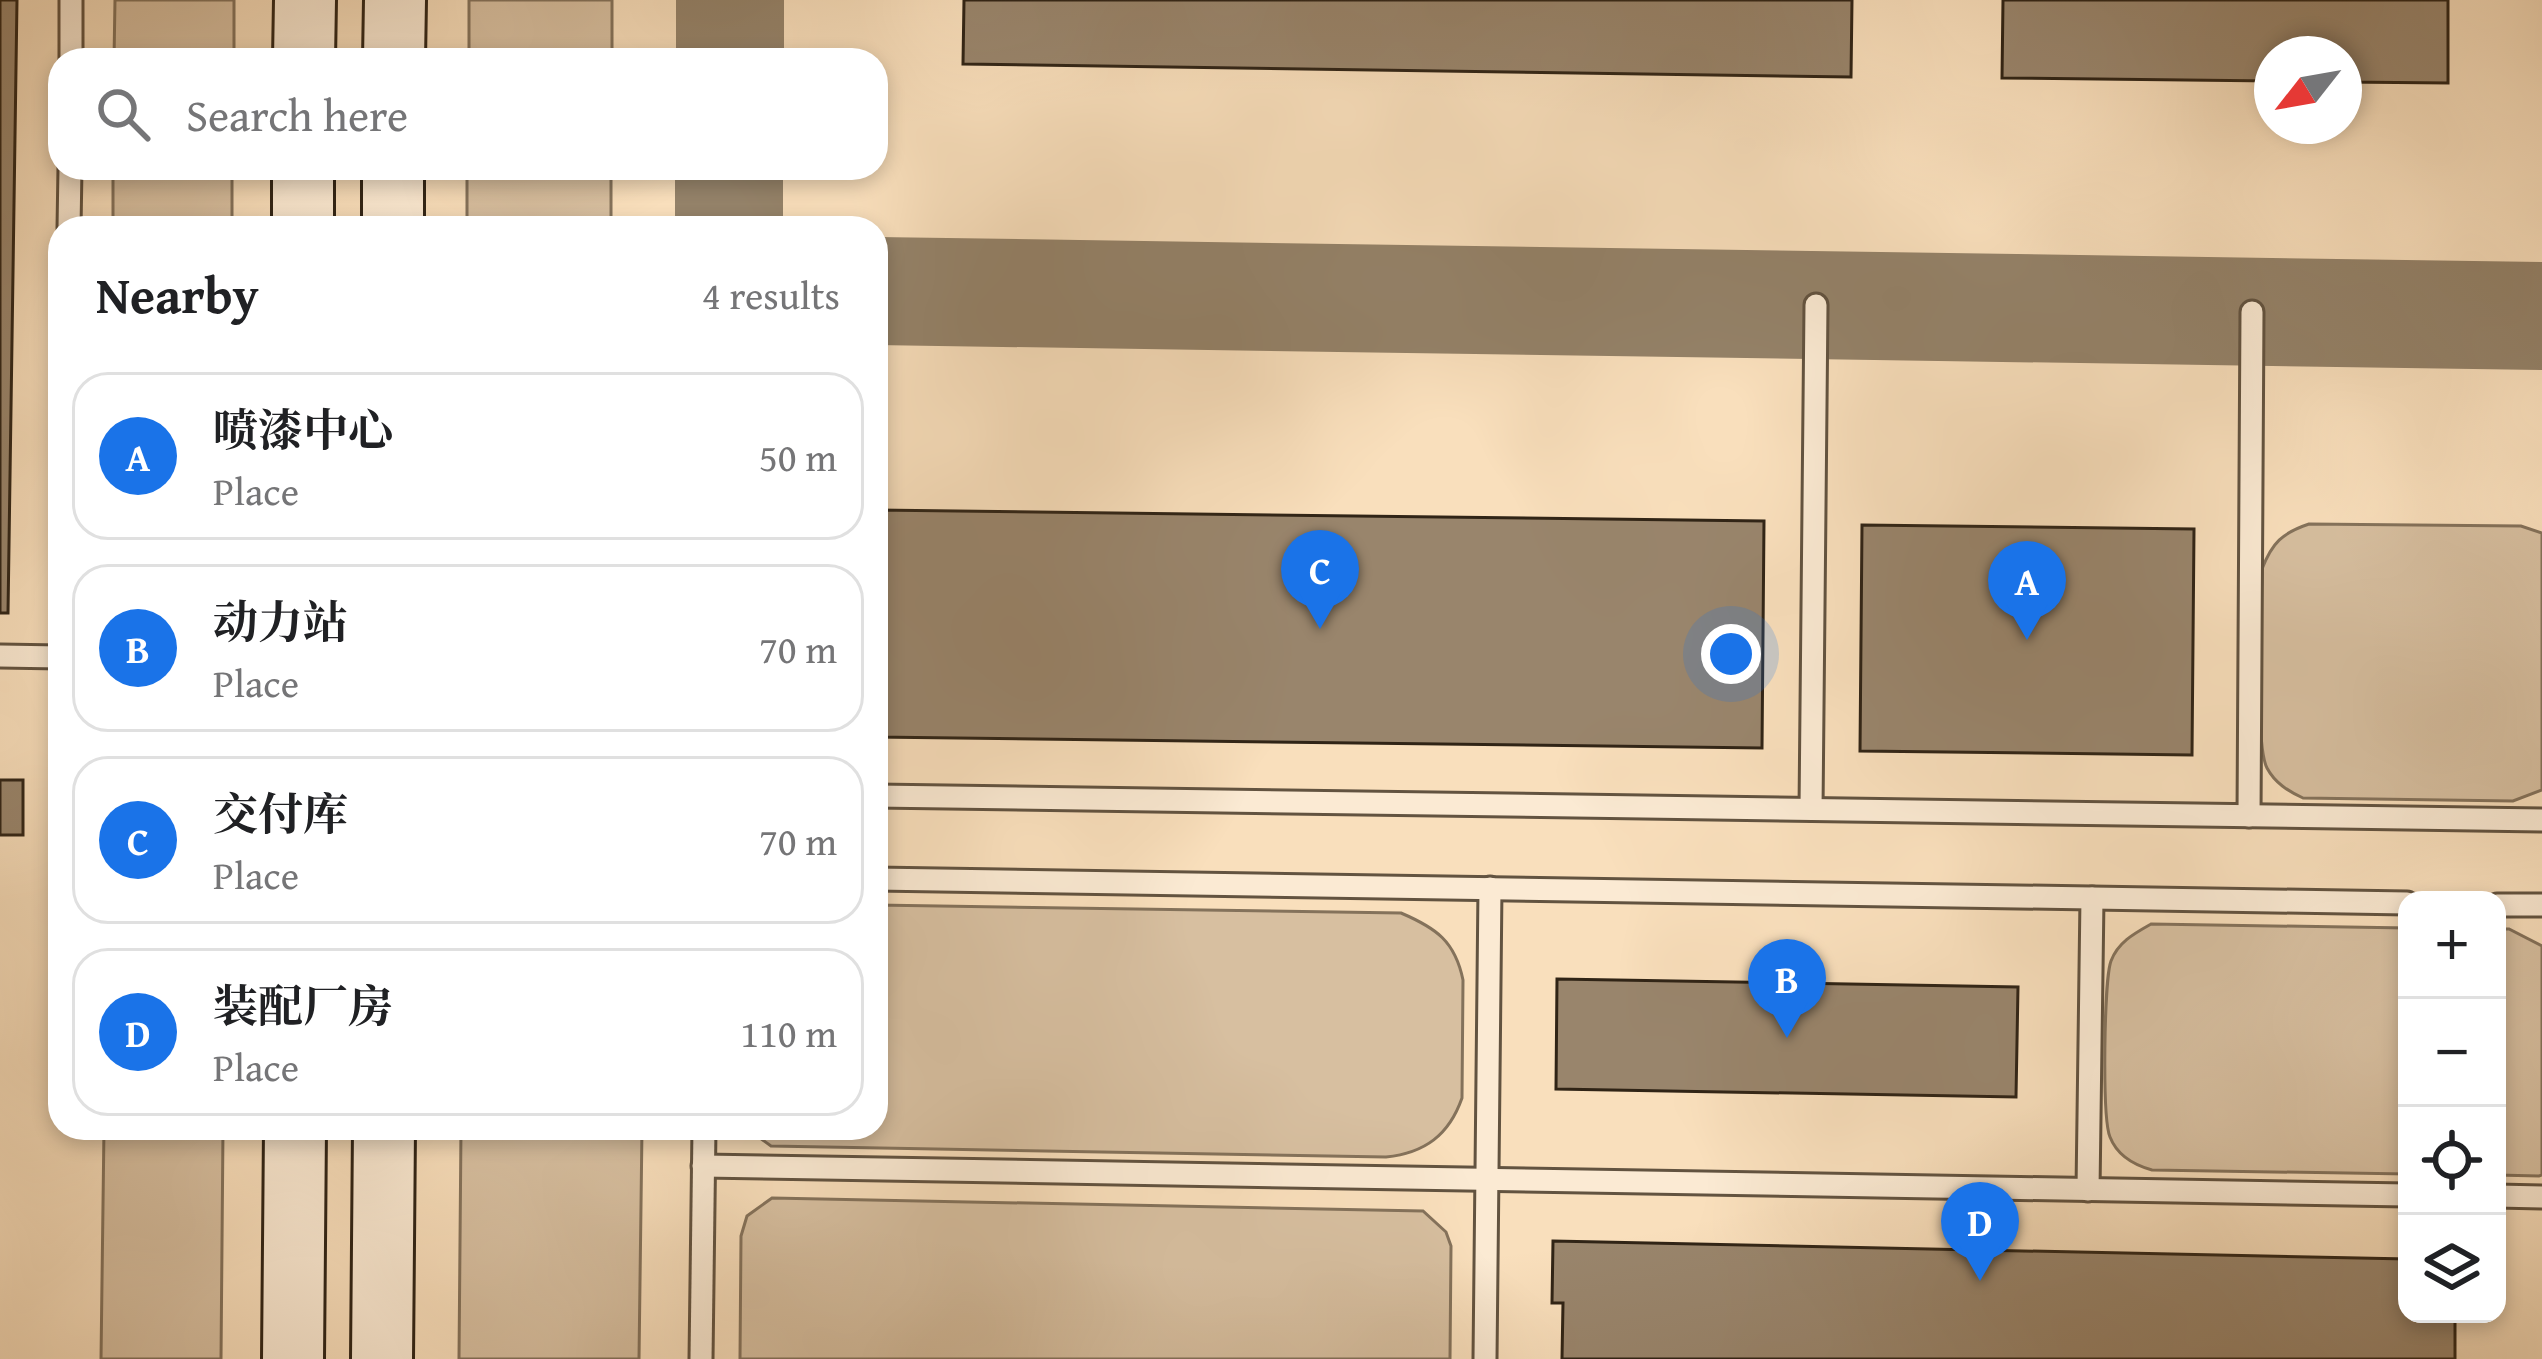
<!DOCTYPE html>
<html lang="en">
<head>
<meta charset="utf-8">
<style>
	:root { --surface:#fff; --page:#f6f6f6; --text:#202124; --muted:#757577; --line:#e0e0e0; --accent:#1a73e8 }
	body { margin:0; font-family:"Gentium Book Plus","Noto Serif SC",serif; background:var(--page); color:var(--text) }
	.controls { position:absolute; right:36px; bottom:36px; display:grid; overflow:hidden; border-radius:24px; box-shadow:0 6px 18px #0003 }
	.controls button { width:108px; height:108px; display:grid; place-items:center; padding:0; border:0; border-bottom:3px solid var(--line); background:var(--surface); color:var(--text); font:60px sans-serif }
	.compass { position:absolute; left:2254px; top:36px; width:108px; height:108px; border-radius:50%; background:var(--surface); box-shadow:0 6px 18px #0003; rotate:239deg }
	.you { position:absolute; left:1731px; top:654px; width:42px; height:42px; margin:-30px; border:9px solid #fff; border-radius:50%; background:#1a73e8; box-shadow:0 0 0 18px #1a73e833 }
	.badge { display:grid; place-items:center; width:78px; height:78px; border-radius:50%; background:var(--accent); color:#fff; font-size:39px; font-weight:700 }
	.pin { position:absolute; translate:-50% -99px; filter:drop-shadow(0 3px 6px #0008) }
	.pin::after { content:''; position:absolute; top:63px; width:42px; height:36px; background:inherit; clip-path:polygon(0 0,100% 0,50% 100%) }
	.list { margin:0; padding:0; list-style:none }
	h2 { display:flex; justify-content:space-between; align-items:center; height:156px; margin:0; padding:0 48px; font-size:51px }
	h2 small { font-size:39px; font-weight:400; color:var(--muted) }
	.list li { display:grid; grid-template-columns:78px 1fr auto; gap:36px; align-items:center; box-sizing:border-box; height:168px; margin:0 24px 24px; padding:0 24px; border:3px solid var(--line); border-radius:36px }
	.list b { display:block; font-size:45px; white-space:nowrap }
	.list p { margin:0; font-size:39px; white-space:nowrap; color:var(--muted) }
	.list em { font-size:39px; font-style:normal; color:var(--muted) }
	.icon { flex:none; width:66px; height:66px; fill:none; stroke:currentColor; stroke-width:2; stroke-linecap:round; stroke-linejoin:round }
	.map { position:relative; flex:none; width:2542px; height:1359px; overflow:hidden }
	.search { position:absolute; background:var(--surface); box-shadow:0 6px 18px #0003; left:48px; top:48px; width:840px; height:132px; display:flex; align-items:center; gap:30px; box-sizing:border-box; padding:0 42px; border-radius:36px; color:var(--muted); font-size:45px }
	.panel { position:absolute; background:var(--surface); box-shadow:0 6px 18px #0003; left:48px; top:216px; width:840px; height:924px; border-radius:36px }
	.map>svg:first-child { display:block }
	.green { fill:#d7bfa0; stroke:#84725b; stroke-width:3 }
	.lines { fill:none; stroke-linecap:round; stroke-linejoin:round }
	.taxiway { stroke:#948269; stroke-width:108 }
	.building { fill:#99856c; stroke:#302416; stroke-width:3 }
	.lane-casing { stroke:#625340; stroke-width:27 }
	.secondary-casing { stroke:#302416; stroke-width:66 }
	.lane { stroke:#fbead3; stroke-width:21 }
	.secondary { stroke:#fbead3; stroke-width:60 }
</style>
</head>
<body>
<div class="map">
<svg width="2542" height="1359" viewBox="0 0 2542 1359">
	<rect width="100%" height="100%" fill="#f9dfbc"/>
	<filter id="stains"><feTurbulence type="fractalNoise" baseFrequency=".00167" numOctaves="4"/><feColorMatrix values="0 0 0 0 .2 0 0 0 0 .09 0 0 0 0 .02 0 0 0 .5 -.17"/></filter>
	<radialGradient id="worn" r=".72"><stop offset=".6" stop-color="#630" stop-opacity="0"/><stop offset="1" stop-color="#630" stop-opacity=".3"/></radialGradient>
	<g class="green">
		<polygon points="115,0 234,0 234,60 114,60"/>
		<rect x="469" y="0" width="143" height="60"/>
		<rect x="113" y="168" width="119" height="60"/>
		<rect x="467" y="168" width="144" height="60"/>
		<path d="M2309,524L2521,526L2542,533V790L2513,801L2303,798C2288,791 2275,783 2267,768C2254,743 2262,606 2262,569C2272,543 2282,533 2309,524Z"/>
		<path d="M876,905L1401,913C1436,928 1455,941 1463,980L1462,1098C1449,1135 1425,1153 1386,1157L771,1146L746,1128H876Z"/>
		<path d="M2151,924L2407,928V1174L2152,1170C2134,1165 2117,1155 2110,1137C2102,1118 2104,980 2111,961C2118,942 2135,933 2151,924Z"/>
		<polygon points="2497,929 2509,929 2542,946 2542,1175 2539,1176 2497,1175"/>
		<polygon points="104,1128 223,1128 221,1359 101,1359"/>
		<polygon points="461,1128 642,1128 639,1359 459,1359"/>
		<polygon points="772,1198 1423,1211 1446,1232 1451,1246 1450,1359 740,1359 741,1236 747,1216"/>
	</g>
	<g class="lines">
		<g class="taxiway">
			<polyline points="730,60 730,0"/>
			<polyline points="729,228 729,168"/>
			<polyline points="876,291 2542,316"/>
		</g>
	</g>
	<g class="building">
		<polygon points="0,0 17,0 8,613 0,613"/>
		<polygon points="964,0 1852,0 1851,77 963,64"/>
		<polygon points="2003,0 2448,0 2448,83 2344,82 2344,54 2272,54 2272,81 2002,78"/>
		<polygon points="876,510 1764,521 1762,748 876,737"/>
		<polygon points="1862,525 2194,529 2192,755 1860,751"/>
		<rect x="0" y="780" width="23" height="55"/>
		<polygon points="1557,979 2018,987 2016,1097 1556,1089"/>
		<polygon points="1553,1241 2407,1259 2407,1314 2455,1314 2455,1359 1562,1359 1563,1303 1552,1303"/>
	</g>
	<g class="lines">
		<g class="lane-casing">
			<g id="lane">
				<polyline points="71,60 71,0"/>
				<polyline points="69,228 70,168"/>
				<polyline points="0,656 60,657"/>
				<polyline points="876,796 2542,820"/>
				<polyline points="1811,809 1816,305"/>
				<polyline points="2249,816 2252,312"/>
				<polyline points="876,879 2407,903"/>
				<polyline points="2497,905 2542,905"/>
				<polyline points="703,1166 2407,1195"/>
				<polyline points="2088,1190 2092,898"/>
				<polyline points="2497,1196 2542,1197"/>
				<polyline points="701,1359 704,1128"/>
				<polyline points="1485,1359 1490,888"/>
			</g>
		</g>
		<g class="secondary-casing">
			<g id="secondary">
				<polyline points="304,60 305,0"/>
				<polyline points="394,60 395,0"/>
				<polyline points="303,228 303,168"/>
				<polyline points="393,228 393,168"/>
				<polyline points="293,1359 295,1128"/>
				<polyline points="382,1359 384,1128"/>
			</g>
		</g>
		<use href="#lane" class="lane"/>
		<use href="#secondary" class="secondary"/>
	</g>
	<rect width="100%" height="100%" filter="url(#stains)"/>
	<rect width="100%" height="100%" fill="url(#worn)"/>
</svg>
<div class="controls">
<button>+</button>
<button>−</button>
<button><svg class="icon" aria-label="locate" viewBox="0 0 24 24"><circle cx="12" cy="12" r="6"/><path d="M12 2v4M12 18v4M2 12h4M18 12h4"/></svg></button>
<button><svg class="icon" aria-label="layers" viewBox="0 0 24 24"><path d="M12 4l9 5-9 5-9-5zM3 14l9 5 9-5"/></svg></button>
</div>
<svg class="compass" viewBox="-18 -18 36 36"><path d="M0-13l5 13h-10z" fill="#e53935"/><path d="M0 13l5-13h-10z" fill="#757577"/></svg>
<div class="you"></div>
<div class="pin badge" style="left:2027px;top:640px">A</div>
<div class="pin badge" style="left:1787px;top:1038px">B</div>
<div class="pin badge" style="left:1320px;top:629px">C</div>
<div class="pin badge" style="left:1980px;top:1281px">D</div>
<div class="search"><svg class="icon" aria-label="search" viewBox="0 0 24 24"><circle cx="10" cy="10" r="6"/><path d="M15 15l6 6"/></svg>Search here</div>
<section class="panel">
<h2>Nearby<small>4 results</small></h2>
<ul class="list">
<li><span class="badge">A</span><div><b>喷漆中心</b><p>Place</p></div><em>50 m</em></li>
<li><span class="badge">B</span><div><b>动力站</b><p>Place</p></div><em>70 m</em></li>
<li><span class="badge">C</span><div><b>交付库</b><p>Place</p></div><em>70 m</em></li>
<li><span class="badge">D</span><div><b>装配厂房</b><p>Place</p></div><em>110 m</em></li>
</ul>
</section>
</div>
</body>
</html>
